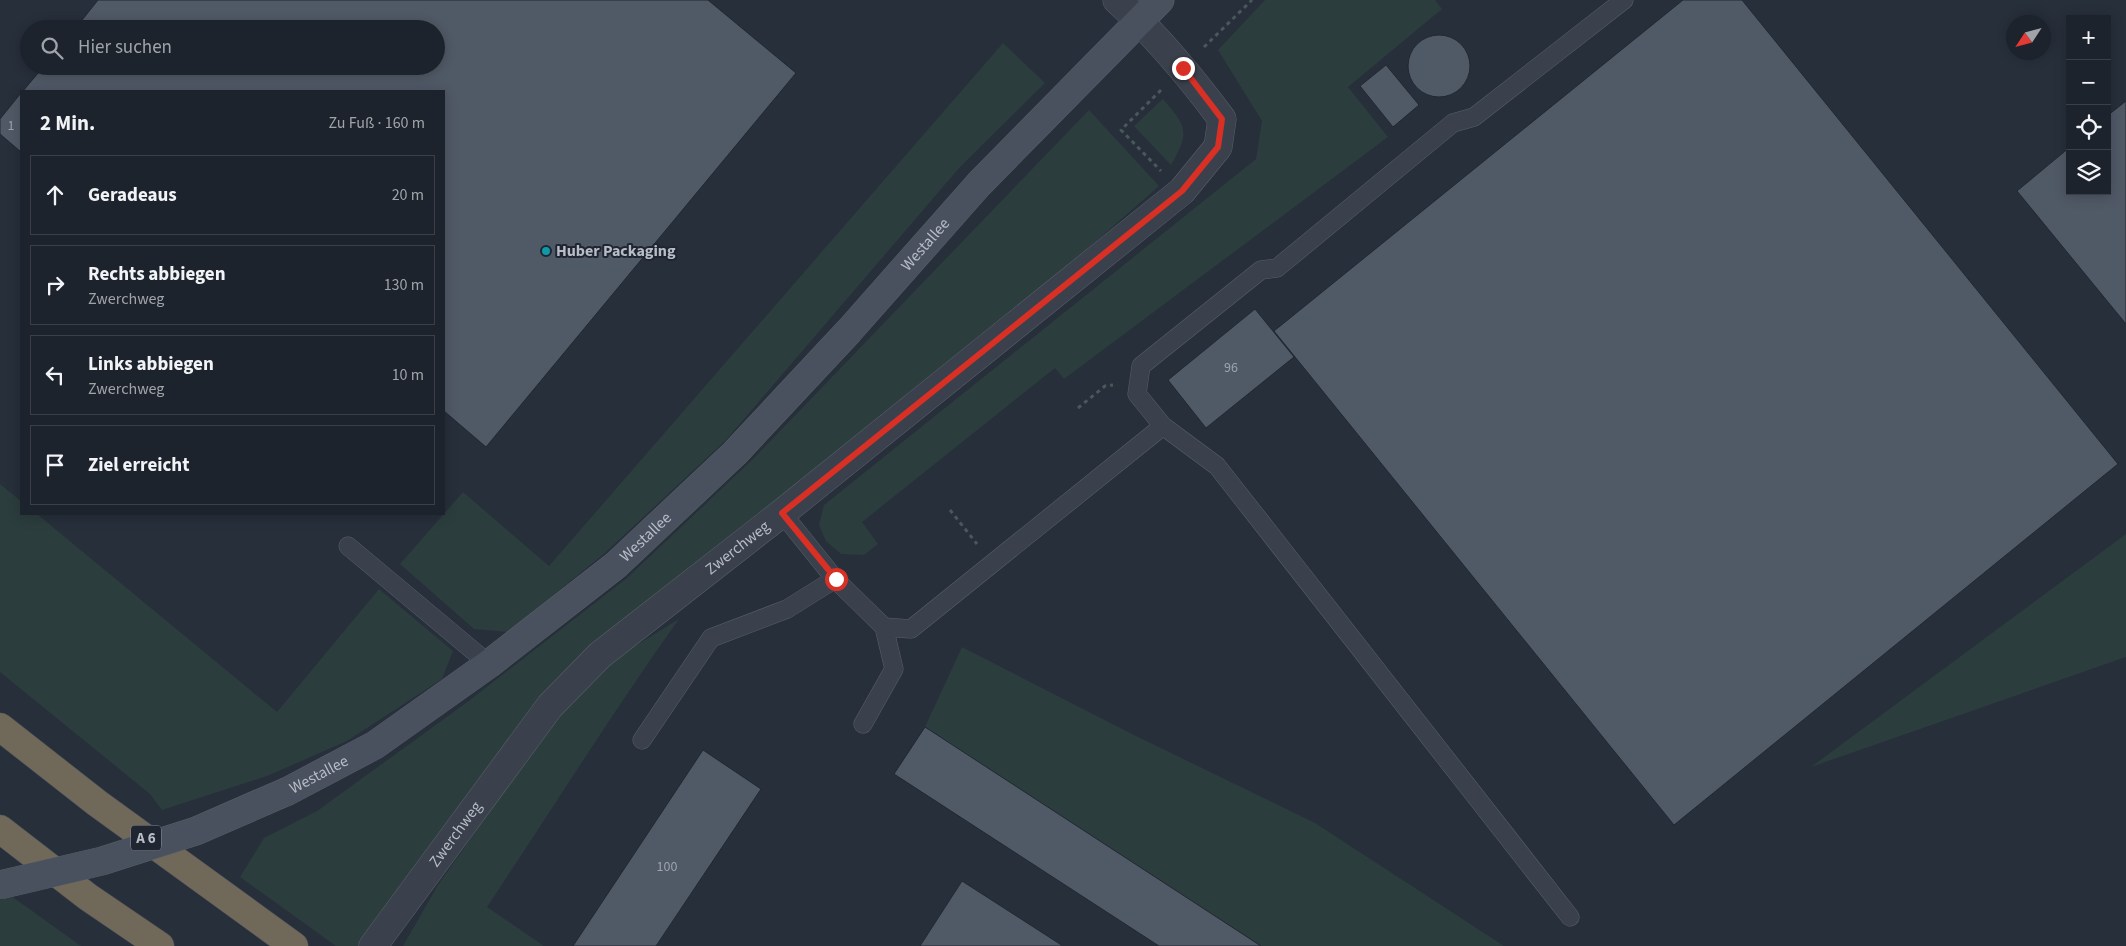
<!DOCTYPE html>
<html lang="de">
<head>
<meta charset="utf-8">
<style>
	:root { --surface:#1d232c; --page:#2a2f38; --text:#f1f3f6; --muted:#a0a4a9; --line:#3b4048 }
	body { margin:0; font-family:"Source Sans 3",sans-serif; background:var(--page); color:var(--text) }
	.controls { position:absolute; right:15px; top:15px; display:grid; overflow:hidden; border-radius:0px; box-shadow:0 2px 12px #0003 }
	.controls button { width:45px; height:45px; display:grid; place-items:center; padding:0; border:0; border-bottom:1px solid var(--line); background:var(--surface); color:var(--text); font:25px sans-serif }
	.compass { position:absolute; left:2006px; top:15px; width:45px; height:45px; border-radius:50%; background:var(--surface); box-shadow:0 2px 12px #0003; rotate:234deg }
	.stop { position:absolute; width:15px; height:15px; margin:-11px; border:4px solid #d93025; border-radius:50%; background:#fff }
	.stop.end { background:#d93025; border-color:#fff; box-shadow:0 1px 5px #0008 }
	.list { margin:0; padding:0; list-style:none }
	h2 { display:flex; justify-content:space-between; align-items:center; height:65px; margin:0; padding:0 20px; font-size:21px }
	h2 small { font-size:16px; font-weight:400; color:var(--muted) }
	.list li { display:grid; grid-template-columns:32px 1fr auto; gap:15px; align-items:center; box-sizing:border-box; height:80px; margin:0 10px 10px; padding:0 10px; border:1px solid var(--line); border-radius:0px }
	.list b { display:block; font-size:19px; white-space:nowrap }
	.list p { margin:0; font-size:16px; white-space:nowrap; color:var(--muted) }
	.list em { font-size:16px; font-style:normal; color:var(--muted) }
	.icon { flex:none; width:28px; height:28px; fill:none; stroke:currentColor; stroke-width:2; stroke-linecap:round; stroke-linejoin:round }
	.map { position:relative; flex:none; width:2126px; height:946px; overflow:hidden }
	.search { position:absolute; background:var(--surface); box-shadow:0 2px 12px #0003; left:20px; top:20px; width:425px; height:55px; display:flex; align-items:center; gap:12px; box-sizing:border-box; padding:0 18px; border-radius:28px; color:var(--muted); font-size:19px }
	.panel { position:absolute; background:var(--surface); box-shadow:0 2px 12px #0003; left:20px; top:90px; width:425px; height:425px; border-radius:0px }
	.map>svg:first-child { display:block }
	.green { fill:#2c3d3e }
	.building { fill:#505966; stroke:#222833 }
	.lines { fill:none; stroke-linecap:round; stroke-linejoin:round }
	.lane-casing { stroke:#595f6a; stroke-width:19 }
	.street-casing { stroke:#595f6a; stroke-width:29 }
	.secondary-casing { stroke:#595f6a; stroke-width:29 }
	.highway-casing { stroke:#464c57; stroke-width:29 }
	.path { stroke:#49585b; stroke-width:3; stroke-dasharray:4 4; stroke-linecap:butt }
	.lane { stroke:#3b414c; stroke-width:18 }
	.street { stroke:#3b414c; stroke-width:28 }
	.secondary { stroke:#49505e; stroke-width:28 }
	.highway { stroke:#706859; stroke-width:28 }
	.secondary-bridge-casing { stroke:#595f6a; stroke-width:29; stroke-linecap:butt }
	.secondary-bridge { stroke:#49505e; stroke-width:28 }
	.route { stroke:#d93025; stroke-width:6 }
	.culture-dot { fill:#0f9aa8; stroke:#202631; stroke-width:2 }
	.labels { text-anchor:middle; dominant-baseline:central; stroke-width:4; stroke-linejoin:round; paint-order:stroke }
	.number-label { font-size:14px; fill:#9da3af }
	.shield { fill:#202631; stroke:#8a8f9a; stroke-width:1 }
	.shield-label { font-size:15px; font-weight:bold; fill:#b7bcc7 }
	.street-label { font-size:16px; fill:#b7bcc7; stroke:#202631 }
	.poi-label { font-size:16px; font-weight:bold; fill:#b7bcc7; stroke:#202631; text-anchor:start }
</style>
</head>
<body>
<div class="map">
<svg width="2126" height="946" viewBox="0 0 2126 946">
	<rect width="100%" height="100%" fill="#272f3b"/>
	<g class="green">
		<polygon points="1265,0 1435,0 1442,9 1348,87 1388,137 1064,379 1055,368 862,522 878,544 864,555 841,554 826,541 819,525 824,505 1256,159 1262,121 1218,50"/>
		<polygon points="1003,43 1045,83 960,167 726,440 605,553 508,632 474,629 400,564 463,492 549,566"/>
		<path d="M1163,99C1187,127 1190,132 1171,165L1134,126Z"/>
		<polygon points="1089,110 1159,186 1093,244 775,505 588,651 360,946 336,946 240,877 264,838 317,811 466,703 627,578 753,459"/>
		<polygon points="0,484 21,501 21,514 37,514 277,712 379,589 453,651 442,679 347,741 267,776 162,810 150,794 0,672"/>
		<polygon points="2126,533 2126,657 1811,767 2126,534"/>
		<path d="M679,619C612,713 551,811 487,907L544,946H403L438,885L555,719L606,664Z"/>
		<polygon points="962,647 1132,734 1315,823 1504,946 1261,946 925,727"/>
		<polygon points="0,888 81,946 0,946"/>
	</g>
	<g class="building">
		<polygon points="98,0 708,0 796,73 486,447 444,411 444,91 23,91 44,66 436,66 436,29 75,29"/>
		<polygon points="1683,0 1742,0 2118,464 1674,825 1274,331"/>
		<circle cx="1439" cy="66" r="31"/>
		<polygon points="1386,65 1419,105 1393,127 1360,86"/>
		<polygon points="21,93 21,152 0,134 0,119"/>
		<polygon points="2126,101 2126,324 2017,191 2070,147 2070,191 2107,191 2107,116"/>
		<polygon points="1255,309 1294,357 1206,428 1168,380"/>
		<polygon points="925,727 1261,946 1159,946 894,774"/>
		<polygon points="703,750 761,789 656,946 573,946"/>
		<polygon points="962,881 1063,946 920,946"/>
	</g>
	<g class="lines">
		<g class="lane-casing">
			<g id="lane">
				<polyline points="782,513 835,579 884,627 894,669 863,724"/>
				<polyline points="348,546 489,664"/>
				<polyline points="884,627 911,629 1163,426"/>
				<polyline points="642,740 711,638 787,609 835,579"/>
				<polyline points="1570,917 1217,466 1163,426 1137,394 1141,366 1261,270 1277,268 1453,123 1474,117 1624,0"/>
			</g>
		</g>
		<g class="street-casing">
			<g id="street">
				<path id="s1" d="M373,946L550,706L600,655L782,513L1182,191L1218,147L1222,119C1190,76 1157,36 1117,0"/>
			</g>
		</g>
		<g class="secondary-casing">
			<g id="secondary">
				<path id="s2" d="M288,791L375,745L489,664L616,565L735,453L849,331L979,184L1160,0"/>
			</g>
		</g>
		<g class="highway-casing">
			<g id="highway">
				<polyline points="0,727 97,803 294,946"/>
				<polyline points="0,829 88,897 160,946"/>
			</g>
		</g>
		<g class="path">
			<polyline points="1204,47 1252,0"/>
			<polyline points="1161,90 1121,130 1161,171"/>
			<polyline points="1078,408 1105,386 1113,385"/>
			<polyline points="950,510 977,544"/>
		</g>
		<use href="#lane" class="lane"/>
		<use href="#street" class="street"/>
		<use href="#secondary" class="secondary"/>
		<use href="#highway" class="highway"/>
		<g class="secondary-bridge-casing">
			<polyline id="secondary-bridge" points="0,885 102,861 196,831 288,791"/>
		</g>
		<use href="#secondary-bridge" class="secondary-bridge"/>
	</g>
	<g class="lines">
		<polyline class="route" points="836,579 782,513 1182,191 1218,147 1222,119 1183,68"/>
	</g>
	<circle class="culture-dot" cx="546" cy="251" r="5"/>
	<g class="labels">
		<g class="number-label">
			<text x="11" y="126">1</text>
			<text x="1231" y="368">96</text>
			<text x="667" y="867">100</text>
		</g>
		<rect class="shield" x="131" y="825.5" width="30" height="25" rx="4"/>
		<g class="shield-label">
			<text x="146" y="838">A 6</text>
		</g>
		<g class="street-label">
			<text stroke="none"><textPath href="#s2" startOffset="845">Westallee</textPath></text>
			<text stroke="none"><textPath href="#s2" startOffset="440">Westallee</textPath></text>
			<text stroke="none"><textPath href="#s1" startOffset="544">Zwerchweg</textPath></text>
			<text stroke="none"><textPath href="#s2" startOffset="35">Westallee</textPath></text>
			<text stroke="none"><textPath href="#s1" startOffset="139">Zwerchweg</textPath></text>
		</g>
		<g class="poi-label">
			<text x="556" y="251">Huber Packaging</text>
		</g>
	</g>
</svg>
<div class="controls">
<button>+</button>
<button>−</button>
<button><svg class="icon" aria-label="locate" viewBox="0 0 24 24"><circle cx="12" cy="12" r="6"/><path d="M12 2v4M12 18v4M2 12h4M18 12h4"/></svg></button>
<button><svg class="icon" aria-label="layers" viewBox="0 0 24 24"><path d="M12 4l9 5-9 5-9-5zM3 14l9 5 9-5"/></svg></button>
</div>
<svg class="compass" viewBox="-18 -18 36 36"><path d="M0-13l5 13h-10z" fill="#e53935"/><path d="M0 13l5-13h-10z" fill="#a0a4a9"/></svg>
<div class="stop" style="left:836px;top:579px"></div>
<div class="stop end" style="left:1183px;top:68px"></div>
<div class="search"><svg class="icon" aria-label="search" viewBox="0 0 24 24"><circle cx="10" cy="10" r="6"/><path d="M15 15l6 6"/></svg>Hier suchen</div>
<section class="panel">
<h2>2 Min.<small>Zu Fuß · 160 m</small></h2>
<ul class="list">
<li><svg class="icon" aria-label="ahead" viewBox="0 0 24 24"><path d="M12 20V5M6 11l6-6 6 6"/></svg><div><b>Geradeaus</b></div><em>20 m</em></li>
<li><svg class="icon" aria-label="right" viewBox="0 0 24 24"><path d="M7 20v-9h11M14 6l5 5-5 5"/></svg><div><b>Rechts abbiegen</b><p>Zwerchweg</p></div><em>130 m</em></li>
<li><svg class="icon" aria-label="left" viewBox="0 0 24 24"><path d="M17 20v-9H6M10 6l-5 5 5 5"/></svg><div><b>Links abbiegen</b><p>Zwerchweg</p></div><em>10 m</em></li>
<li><svg class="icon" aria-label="arrive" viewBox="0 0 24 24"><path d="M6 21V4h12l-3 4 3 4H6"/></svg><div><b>Ziel erreicht</b></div></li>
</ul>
</section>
</div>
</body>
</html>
